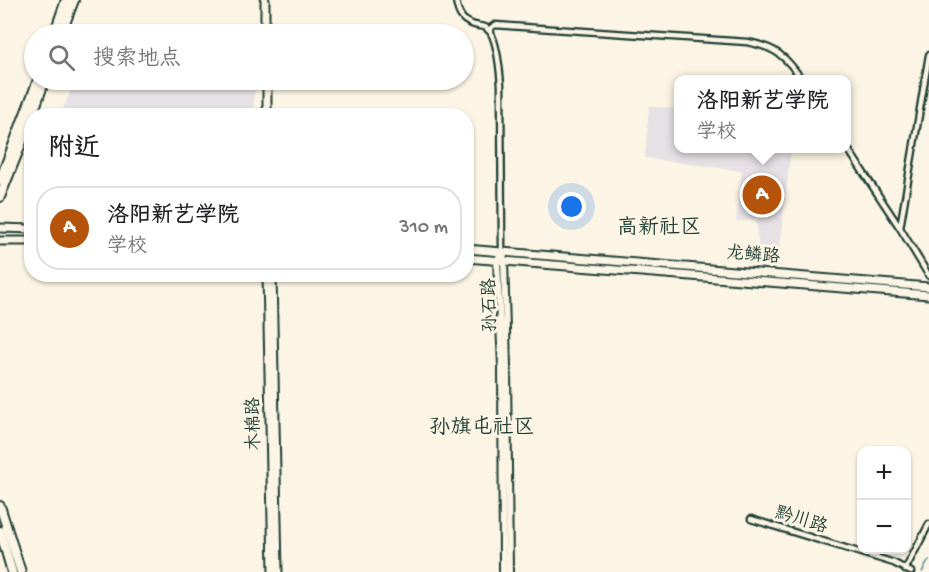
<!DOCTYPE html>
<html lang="zh">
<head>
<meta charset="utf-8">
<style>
	:root { --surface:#fff; --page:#f6f6f6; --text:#202124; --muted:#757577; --line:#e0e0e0; --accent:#b45309 }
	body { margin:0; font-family:"Gochi Hand","LXGW WenKai TC",sans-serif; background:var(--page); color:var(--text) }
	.controls { position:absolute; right:18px; bottom:18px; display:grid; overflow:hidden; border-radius:12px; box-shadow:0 2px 4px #0004 }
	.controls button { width:54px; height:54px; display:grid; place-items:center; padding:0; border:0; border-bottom:2px solid var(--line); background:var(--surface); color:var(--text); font:30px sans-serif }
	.you { position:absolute; left:572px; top:207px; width:21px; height:21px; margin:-15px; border:4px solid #fff; border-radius:50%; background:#1a73e8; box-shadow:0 0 0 9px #1a73e833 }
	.badge { display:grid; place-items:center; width:39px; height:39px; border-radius:50%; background:var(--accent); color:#fff; font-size:20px; font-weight:700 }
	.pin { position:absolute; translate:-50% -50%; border:3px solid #fff; box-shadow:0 2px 6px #0006 }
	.popup { position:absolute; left:674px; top:75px; width:177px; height:78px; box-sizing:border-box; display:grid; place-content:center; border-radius:12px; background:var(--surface); filter:drop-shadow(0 2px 4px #0005); font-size:20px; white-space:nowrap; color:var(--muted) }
	.popup b { font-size:22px; color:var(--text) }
	.popup::after { content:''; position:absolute; left:50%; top:100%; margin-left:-12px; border:12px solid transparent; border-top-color:var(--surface) }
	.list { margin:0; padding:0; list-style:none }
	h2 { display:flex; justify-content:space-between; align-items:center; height:78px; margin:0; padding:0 24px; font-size:26px }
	h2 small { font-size:20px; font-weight:400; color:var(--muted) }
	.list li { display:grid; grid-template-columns:39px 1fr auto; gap:18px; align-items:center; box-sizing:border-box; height:84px; margin:0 12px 12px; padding:0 12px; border:2px solid var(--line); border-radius:24px }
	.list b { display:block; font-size:22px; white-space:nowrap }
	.list p { margin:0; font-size:20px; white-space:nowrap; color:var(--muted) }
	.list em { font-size:20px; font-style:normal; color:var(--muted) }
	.icon { flex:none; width:33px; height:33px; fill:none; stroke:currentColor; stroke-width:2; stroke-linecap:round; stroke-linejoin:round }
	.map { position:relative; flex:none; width:929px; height:572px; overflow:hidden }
	.search { position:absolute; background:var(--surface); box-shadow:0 2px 4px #0004; left:24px; top:24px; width:450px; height:66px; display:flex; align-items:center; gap:15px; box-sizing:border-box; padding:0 21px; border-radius:33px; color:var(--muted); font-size:22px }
	.panel { position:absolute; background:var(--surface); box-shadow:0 2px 4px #0004; left:24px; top:108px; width:450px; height:174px; border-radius:24px }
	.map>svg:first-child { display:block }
	.built { fill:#e6e1e5 }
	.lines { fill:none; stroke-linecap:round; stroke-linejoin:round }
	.stream { stroke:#6295a5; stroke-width:1.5 }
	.minor-casing { stroke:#1f3d34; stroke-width:9 }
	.tertiary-casing { stroke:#1f3d34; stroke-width:10 }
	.secondary-casing { stroke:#1f3d34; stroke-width:11 }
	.primary-casing { stroke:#1f3d34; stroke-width:12 }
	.trunk-casing { stroke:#1f3d34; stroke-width:12 }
	.minor { stroke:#fcf5e5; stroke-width:4.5 }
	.tertiary { stroke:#fcf5e5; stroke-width:6 }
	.secondary { stroke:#fcf5e5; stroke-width:7 }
	.primary { stroke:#fcf5e5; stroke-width:8 }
	.trunk { stroke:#fcf5e5; stroke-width:8 }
	.labels { text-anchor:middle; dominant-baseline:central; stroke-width:6; stroke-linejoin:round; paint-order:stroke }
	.street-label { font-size:18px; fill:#1f3d34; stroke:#fcf5e5 }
	.quarter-label { font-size:21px; fill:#1f3d34; stroke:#fcf5e5 }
</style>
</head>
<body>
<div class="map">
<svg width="929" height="572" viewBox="0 0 929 572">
	<rect width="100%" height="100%" fill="#fcf5e5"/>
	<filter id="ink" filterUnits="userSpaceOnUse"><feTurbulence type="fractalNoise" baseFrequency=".0167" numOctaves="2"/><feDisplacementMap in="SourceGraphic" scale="12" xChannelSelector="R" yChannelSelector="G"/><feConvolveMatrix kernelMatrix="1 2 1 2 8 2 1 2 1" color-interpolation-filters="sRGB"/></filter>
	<g filter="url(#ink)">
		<g class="built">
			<polygon points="76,80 254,80 254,115 60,115"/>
			<polygon points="649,106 678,109 678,148 791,149 777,267 760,266 756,219 736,222 742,171 645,158"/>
		</g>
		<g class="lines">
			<polyline class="stream" points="922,572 929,560"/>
			<g class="minor-casing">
				<g id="minor">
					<path d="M456,0C458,16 463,23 479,26C483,27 485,26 488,29C497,38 500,72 501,85L502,251"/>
					<path d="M488,30L495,25L747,42C775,47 786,56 802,80"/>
					<polyline points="846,146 900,228 929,276"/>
					<polyline points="900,228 929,55"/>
					<polyline points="751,519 894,563 911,572"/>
					<polyline points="905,570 929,524"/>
				</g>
			</g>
			<g class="tertiary-casing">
				<g id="tertiary">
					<polyline points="502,251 497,261 502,366 503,572"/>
					<polyline points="504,258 507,366 509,572"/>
				</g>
			</g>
			<g class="secondary-casing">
				<g id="secondary">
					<polyline points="265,0 265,34"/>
					<polyline points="267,80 267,116"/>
					<polyline points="0,228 32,229"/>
					<polyline points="0,241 32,241"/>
					<polyline points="466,249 929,287"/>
					<polyline points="466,258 929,295"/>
					<polyline points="267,274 273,572"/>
					<polyline points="272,274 278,572"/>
				</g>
			</g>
			<g class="primary-casing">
				<g id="primary">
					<polyline points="0,506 21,572"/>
					<polyline points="0,531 12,572"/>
				</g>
			</g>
			<g class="trunk-casing">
				<g id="trunk">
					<polyline points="54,34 66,0"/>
					<polyline points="61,34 74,0"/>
					<polyline points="32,116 45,80"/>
					<polyline points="0,180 38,80"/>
					<polyline points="0,197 32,117"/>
				</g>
			</g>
			<use href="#minor" class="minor"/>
			<use href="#tertiary" class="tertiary"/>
			<use href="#secondary" class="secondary"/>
			<use href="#primary" class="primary"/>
			<use href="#trunk" class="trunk"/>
		</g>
	</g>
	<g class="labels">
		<g class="street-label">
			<text transform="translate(753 256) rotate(5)">龙鳞路</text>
			<text transform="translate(491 305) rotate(-91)">孙石路</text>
			<text transform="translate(255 424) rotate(-91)">木棉路</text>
			<text transform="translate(801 521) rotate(17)">黔川路</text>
		</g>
		<g class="quarter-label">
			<text x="659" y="229">高新社区</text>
			<text x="482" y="429">孙旗屯社区</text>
		</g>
	</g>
</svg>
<div class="controls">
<button>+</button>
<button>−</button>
</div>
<div class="you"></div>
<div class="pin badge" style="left:762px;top:195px">A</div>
<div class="popup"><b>洛阳新艺学院</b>学校</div>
<div class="search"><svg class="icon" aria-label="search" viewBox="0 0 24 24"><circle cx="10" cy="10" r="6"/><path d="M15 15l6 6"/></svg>搜索地点</div>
<section class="panel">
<h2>附近<small></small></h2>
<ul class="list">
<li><span class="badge">A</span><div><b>洛阳新艺学院</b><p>学校</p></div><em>310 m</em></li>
</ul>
</section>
</div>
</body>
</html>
